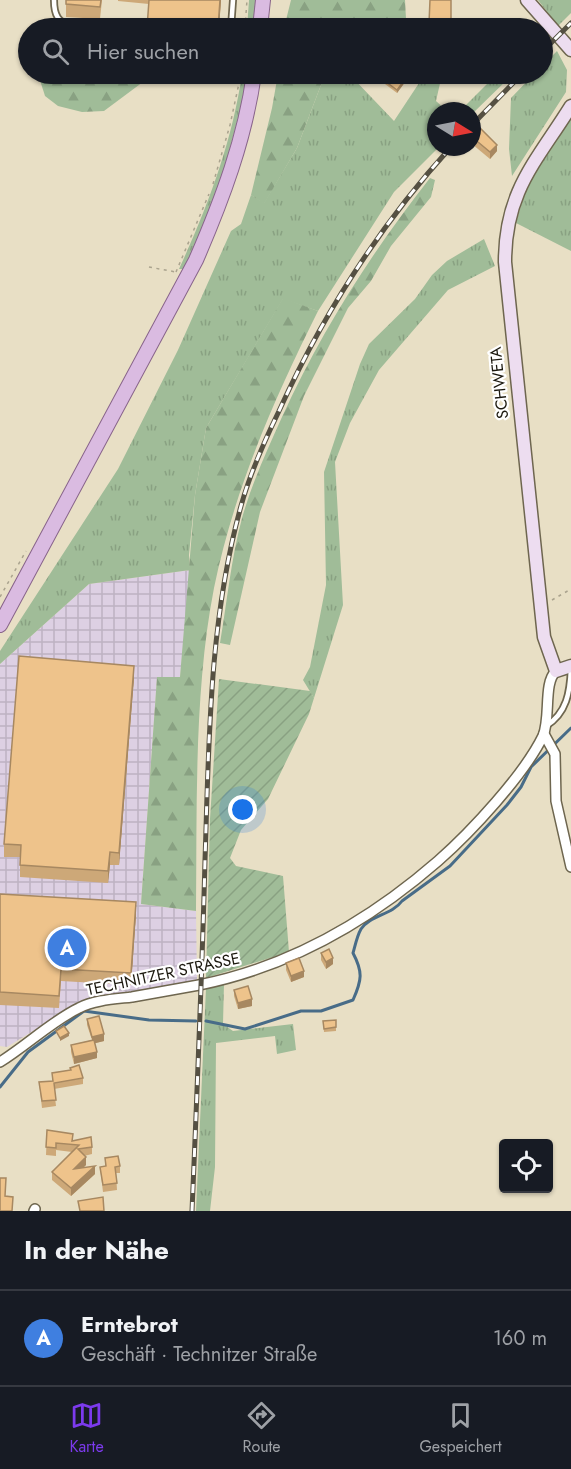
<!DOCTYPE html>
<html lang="de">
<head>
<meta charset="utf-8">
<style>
	:root { --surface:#171b24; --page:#242831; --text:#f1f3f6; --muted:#9ea1a6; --line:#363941; --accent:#7c3aed }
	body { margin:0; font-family:Jost,sans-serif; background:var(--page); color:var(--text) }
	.controls { position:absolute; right:18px; bottom:18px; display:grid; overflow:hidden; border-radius:6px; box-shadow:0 2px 4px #0004 }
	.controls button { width:54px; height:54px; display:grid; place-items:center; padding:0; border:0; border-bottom:2px solid var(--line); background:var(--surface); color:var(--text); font:30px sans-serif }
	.compass { position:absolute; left:427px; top:102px; width:54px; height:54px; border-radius:50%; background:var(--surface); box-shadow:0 2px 4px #0004; rotate:100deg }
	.you { position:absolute; left:243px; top:810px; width:21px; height:21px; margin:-15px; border:4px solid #fff; border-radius:50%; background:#1a73e8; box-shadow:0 0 0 9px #1a73e833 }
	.badge { display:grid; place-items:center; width:39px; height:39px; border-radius:50%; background:var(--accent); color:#fff; font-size:20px; font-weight:700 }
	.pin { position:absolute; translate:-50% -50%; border:3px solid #fff; box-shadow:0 2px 6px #0006 }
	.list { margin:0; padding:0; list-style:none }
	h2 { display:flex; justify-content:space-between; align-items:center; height:78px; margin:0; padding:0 24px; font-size:26px }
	h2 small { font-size:20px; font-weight:400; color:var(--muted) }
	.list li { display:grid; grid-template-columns:39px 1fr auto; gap:18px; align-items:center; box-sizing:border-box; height:96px; padding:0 24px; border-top:2px solid var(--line) }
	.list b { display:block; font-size:22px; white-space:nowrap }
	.list p { margin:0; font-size:20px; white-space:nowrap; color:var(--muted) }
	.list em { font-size:20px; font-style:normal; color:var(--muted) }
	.icon { flex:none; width:33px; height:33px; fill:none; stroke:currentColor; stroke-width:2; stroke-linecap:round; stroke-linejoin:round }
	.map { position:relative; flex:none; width:571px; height:1211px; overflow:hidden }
	.search { position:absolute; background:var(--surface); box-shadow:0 2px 4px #0004; left:18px; right:18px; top:18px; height:66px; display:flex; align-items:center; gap:15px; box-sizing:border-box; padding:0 21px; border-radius:33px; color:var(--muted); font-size:22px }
	.sheet { height:174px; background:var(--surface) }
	nav { display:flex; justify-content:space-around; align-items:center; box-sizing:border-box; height:84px; border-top:2px solid var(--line); background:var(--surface); font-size:16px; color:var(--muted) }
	nav a { display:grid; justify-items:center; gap:3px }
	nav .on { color:var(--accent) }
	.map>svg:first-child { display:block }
	.industrial { fill:url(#industrial-grid) }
	.grass { fill:url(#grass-tufts) }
	.forest { fill:url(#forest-firs) }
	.garden { fill:url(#garden-furrows) }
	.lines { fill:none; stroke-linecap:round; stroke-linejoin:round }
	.stream { stroke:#486c88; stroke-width:3 }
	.lane-casing { stroke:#6e664f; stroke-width:8 }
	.street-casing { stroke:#6e664f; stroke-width:12 }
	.secondary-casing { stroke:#6e664f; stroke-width:15 }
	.primary-casing { stroke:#88648a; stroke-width:16 }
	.path { stroke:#aaa38e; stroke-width:1.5; stroke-dasharray:3 4.5; stroke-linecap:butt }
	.lane { stroke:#fff; stroke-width:4.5 }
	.street { stroke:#fff; stroke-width:9 }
	.secondary { stroke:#edddf0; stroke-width:12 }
	.primary { stroke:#dabbe1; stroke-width:14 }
	.rail-casing { stroke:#555042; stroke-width:5 }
	.rail { stroke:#fff; stroke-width:3; stroke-dasharray:9; stroke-linecap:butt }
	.wall { fill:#cda878 }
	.shaded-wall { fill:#a78861 }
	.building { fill:#eec38b; stroke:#a78861; stroke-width:1.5 }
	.labels { text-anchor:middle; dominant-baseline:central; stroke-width:4.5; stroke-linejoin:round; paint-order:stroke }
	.street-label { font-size:16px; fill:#1c190f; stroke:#fff }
</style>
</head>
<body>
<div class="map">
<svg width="571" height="1211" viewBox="0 0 571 1211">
	<defs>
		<pattern id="industrial-grid" width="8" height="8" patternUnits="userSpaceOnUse" patternTransform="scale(1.5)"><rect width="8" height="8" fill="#ddd0e3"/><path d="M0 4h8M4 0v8" fill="none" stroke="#bdb2c2"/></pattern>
		<pattern id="grass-tufts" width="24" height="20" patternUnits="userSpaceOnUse" patternTransform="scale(1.5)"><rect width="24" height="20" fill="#a0bc98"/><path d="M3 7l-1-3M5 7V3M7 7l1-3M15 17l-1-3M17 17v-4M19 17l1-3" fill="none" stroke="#89a182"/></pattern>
		<pattern id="forest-firs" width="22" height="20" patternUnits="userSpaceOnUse" patternTransform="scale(1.5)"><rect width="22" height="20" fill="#a0bc98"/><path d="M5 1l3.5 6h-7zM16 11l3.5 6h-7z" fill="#89a182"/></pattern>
		<pattern id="garden-furrows" width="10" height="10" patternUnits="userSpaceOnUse" patternTransform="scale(1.5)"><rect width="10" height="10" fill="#a0bc98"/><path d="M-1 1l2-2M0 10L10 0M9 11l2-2" fill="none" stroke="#89a182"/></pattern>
	</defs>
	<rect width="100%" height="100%" fill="#e8dfc5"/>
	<polygon class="industrial" points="190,570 180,678 157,678 141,904 196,911 197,980 82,1001 7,1047 0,1046 0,664 89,584"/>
	<g class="grass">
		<polygon points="249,0 257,0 254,28 247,28"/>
		<polygon points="538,0 571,0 571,13 558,26"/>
		<polygon points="557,51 567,70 566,92 512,176 509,149 511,98 534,74 542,74 543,65"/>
		<path d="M242,74H248C234,141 215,207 184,269H179C208,206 232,142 242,74Z"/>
		<polygon points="425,74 444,74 441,79 436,101 447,111 436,111 436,147 439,147 394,192 318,311 283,299 206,428 195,495 189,555 190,570 89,584 0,664 0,651 118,469 178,350 231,231 241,224 251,195 264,203 297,148 324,77 352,77 394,121"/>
		<polygon points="497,74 513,74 472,114 472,111 460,111"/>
		<polygon points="571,117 571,251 516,223 526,188"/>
		<polygon points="484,239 495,266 448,290 379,370 350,423 335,462 343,605 314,698 303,680 310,667 326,585 324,472 360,364 369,344 415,299 432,275 447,261"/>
		<polygon points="224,984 223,1024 233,1031 293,1024 296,1050 277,1054 275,1036 216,1043 215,1167 210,1211 196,1211 206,988"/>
	</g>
	<g class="forest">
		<polygon points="291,0 405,0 406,19 399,28 284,28"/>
		<polygon points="38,74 151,76 104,111 82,112 58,106 45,96"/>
		<polygon points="278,74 356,74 352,77 324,77 297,148 264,204 251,195 272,108"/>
		<path d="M430,178L435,180L431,197L391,246L371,281L348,308L304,396L260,512L230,645L220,643C227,602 231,559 242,518C252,483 267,450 282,417C322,330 371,253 430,178Z"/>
		<path d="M283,298L318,311C274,399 234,490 214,588C194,690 197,806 196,911L141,904L157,677H180L195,495L206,428Z"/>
	</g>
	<polygon class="garden" points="219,679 310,691 314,698 309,714 268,799 241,830 230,858 236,866 283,876 289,952 206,978 210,819"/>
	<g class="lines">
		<g class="stream">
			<path d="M206,1021L245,1029L301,1011H321L353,1000C362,980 363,972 353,953C355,946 357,936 361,929C370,915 392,915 402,901L450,866L507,805L521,787L531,767L571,728"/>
			<polyline points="0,1087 28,1052 84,1011 149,1020 196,1021"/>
		</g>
		<g class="lane-casing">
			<g id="lane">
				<path d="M54,0C54,16 58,21 72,28"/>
				<polyline points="231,28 233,0"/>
				<path d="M546,726C567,713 570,692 571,668"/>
			</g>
		</g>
		<g class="street-casing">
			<g id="street">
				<polyline points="544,734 555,754 556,801 571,867"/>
				<path d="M0,1062C26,1046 52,1021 79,1008C94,1000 115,999 132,997C154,993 177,989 199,985C289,967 369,921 438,861C471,832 524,775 543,736C551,717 543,683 556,671"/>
				<polyline points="34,1211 35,1209"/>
			</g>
		</g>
		<g class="secondary-casing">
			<g id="secondary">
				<polyline points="527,0 571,50"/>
				<path d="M571,106C536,162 505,191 505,262L544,637L556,671L571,666"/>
			</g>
		</g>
		<g class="primary-casing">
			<g id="primary">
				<polyline points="260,28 263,0"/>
				<path d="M0,625L196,260C222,200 245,139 254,74"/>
			</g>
		</g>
		<g class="path">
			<polyline points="245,28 247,0"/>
			<polyline points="213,184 230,125 241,74"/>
			<polyline points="149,267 176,272"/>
			<polyline points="176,272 209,194"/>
			<polyline points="0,597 26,551"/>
			<polyline points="552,600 571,589"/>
		</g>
		<use href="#lane" class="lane"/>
		<use href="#street" class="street"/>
		<use href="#secondary" class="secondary"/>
		<use href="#primary" class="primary"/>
		<g class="rail-casing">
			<g id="rail">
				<polyline points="542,52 571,23"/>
				<polyline points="472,125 522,74"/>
				<path d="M192,1211C197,1094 202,977 205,860C209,741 209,621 241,506C250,473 264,442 279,411C323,314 379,226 451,147"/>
			</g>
		</g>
		<use href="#rail" class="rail"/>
	</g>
	<g class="wall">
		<polygon points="66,0 102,0 100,19 66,17"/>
		<polygon points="118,0 221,0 219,28 147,28 149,4 118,1"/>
		<polygon points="430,0 451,0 451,27 429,26"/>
		<polygon points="384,74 411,74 397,93 381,81 381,78"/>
		<polygon points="472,132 497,151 490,159 472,144"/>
		<polygon points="134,678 119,865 110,865 108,883 20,877 20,857 4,857 4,844"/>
		<polygon points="0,894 136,914 131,985 61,981 59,1008 0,1005"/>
		<polygon points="321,953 333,964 326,969 321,960"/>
		<polygon points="286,963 304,977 291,982 286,970"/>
		<polygon points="234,990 252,1006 238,1009 234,996"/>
		<polygon points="87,1019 104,1041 95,1043 97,1058 74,1064 71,1052 71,1045 92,1040 87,1025"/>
		<polygon points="336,1020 336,1031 324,1032 323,1021"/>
		<polygon points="70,1068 83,1078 83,1084 54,1089 56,1106 42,1108 39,1082 53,1081 52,1073 70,1070"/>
		<polygon points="47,1130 92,1147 92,1154 84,1156 86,1165 83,1168 95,1174 71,1196 52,1180 52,1172 72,1152 56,1150 56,1156 46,1155"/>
		<polygon points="105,1158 120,1166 120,1173 116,1173 117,1190 103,1192 100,1167 105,1166"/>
	</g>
	<g class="shaded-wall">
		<polygon points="220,0 221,0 219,28 218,28"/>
		<polygon points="409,74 411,74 397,93 397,90"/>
		<polygon points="497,145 497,151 490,159 490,152"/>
		<polygon points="134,666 134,678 119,865 119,853"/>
		<polygon points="110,852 110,865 108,883 108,871"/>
		<polygon points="136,902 136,914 131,985 131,973"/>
		<polygon points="333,958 333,964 326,969 326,962"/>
		<polygon points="304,971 304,977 291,982 291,976"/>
		<polygon points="252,999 252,1006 238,1009 238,1003"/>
		<polygon points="69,1033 69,1036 60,1041 60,1038"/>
		<polygon points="104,1034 104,1041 92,1044 92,1037"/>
		<polygon points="97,1052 97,1058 74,1064 74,1057"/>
		<polygon points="86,1157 86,1165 74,1176 74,1169"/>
		<polygon points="95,1166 95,1174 71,1196 71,1188"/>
	</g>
	<g class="building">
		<polygon points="66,0 101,0 100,7 66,4"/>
		<polygon points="149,0 220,0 218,28 147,28"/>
		<polygon points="430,0 451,0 451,24 429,23"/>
		<polygon points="384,74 409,74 397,90 381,78"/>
		<polygon points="476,127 480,128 497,145 490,152 472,137 472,132"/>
		<polygon points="19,656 134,666 119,853 110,852 108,871 20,865 21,845 4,844"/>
		<polygon points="0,894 136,902 131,973 61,969 59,996 0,992"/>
		<polygon points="329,949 333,958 326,962 321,953"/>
		<polygon points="299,958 304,971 291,976 286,963"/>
		<polygon points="248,986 252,999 238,1003 234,990"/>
		<polygon points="99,1016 104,1034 92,1037 87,1019"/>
		<polygon points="336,1020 336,1027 324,1029 323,1021"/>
		<polygon points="64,1026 69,1033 60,1038 56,1031"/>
		<polygon points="94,1040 97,1052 74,1057 71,1045"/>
		<polygon points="79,1065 83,1078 54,1083 56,1100 42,1101 39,1082 53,1081 52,1073 71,1070 70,1068"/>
		<polygon points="47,1130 73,1134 72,1141 91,1137 92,1147 78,1149 86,1157 74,1169 95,1166 71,1188 52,1172 79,1145 56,1143 56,1148 46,1147"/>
		<polygon points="118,1156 120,1166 115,1167 117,1183 103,1185 100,1167 106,1166 105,1158"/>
		<polygon points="0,1178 6,1178 5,1196 13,1197 12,1211 0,1211"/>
		<polygon points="103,1197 104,1211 80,1211 78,1201"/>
	</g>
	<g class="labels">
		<g class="street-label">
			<text transform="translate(499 383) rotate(-96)">SCHWETA</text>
			<text transform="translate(163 974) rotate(-12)">TECHNITZER STRASSE</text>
		</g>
	</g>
</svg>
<div class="controls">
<button><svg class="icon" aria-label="locate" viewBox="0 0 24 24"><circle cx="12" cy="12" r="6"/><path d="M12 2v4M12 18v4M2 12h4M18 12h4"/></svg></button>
</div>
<svg class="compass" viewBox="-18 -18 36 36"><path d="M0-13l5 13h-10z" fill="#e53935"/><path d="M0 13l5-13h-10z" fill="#9ea1a6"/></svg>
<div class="you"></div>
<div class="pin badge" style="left:67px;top:948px;background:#3f7fe0">A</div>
<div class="search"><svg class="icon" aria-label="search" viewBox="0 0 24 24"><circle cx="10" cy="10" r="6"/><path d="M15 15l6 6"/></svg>Hier suchen</div>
</div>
<section class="sheet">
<h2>In der Nähe<small></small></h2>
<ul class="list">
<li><span class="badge" style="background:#3f7fe0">A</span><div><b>Erntebrot</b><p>Geschäft · Technitzer Straße</p></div><em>160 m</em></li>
</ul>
</section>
<nav>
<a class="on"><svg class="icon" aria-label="map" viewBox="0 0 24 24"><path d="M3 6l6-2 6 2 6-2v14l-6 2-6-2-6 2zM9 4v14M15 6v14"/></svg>Karte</a>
<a><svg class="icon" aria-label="directions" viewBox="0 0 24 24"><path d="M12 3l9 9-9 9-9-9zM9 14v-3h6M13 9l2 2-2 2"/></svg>Route</a>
<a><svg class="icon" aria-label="saved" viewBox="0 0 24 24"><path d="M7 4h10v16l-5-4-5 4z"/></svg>Gespeichert</a>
</nav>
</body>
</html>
